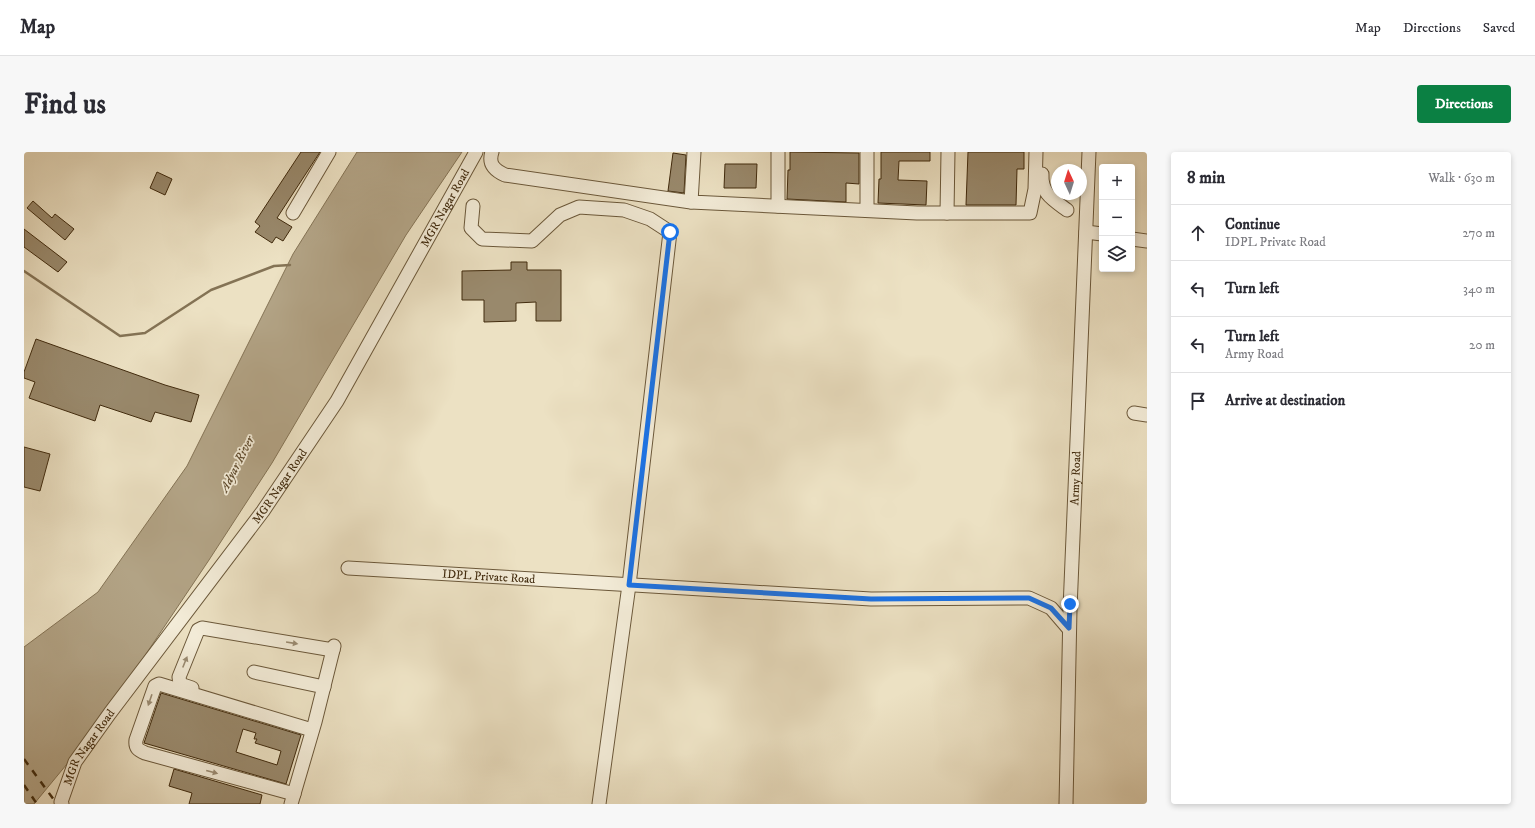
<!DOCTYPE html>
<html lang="en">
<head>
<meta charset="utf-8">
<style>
	:root { --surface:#fff; --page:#f7f7f7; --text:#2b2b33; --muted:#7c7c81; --line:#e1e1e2; --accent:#0b8043 }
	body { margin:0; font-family:"IM FELL DW Pica",serif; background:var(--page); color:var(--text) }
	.controls { position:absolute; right:12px; top:12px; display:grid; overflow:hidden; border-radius:4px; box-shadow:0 2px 6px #0003 }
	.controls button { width:36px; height:36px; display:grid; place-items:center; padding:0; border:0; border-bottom:1px solid var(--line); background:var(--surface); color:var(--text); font:20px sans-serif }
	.compass { position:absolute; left:1027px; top:12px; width:36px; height:36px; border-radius:50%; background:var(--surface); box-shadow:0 2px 6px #0003; rotate:356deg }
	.stop { position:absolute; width:12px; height:12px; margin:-9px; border:3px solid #1a73e8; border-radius:50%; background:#fff }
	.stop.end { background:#1a73e8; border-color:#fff; box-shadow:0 1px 4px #0008 }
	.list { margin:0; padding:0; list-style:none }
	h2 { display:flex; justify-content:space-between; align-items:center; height:52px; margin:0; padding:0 16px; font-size:17px }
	h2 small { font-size:13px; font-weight:400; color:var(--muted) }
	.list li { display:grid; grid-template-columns:26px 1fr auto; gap:12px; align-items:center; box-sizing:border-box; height:56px; padding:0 16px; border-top:1px solid var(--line) }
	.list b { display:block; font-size:15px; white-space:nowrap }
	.list p { margin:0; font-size:13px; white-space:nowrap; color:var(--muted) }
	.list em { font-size:13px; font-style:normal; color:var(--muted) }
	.icon { flex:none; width:22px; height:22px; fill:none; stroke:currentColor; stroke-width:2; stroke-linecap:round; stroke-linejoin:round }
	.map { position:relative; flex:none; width:1123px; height:652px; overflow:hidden; border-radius:4px }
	header { display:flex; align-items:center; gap:24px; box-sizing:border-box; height:56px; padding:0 20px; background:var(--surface); border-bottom:1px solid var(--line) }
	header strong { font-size:19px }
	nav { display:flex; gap:22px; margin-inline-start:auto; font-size:14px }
	.intro { display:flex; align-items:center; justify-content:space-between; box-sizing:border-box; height:96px; padding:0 24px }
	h1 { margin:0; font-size:28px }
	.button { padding:10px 18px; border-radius:4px; background:var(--accent); color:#fff; font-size:14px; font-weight:700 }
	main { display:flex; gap:24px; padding:0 24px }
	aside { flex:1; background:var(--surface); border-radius:4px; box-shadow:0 2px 6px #0003 }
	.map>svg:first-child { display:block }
	.water { fill:#b2a385; stroke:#847355 }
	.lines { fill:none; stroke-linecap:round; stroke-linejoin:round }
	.stream { stroke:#847355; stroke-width:2.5 }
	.building { fill:#99896c; stroke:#402a0d; fill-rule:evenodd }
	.minor-casing { stroke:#6b583a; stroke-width:15 }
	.minor { stroke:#f3ecd8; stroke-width:13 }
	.rail { stroke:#402a0d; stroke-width:2.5; stroke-dasharray:7 7; stroke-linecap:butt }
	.oneway { fill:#9a8b72 }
	.route { stroke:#1a73e8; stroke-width:5 }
	.labels { text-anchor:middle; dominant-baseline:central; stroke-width:3.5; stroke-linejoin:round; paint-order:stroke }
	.street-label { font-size:12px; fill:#402a0d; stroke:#f3ecd8 }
	.water-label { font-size:13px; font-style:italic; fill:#624e31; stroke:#f3ecd8 }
</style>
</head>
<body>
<header>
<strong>Map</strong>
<nav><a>Map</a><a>Directions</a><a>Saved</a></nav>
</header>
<div class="intro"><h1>Find us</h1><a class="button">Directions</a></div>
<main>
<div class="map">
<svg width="1123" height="652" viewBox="0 0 1123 652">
	<rect width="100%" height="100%" fill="#ece1c3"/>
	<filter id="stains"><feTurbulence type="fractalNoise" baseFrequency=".005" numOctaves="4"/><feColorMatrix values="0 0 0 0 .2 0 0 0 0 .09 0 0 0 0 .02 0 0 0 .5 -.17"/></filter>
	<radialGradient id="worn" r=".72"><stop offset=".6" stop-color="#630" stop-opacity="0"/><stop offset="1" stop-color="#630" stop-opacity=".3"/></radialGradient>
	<polygon class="water" points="333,0 438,0 382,83 248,311 185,408 71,578 10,652 0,652 0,495 74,440 163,314 269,102"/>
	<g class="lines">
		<polyline class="stream" points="0,119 96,184 121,181 187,138 250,114 266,113"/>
	</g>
	<g class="building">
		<polygon points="277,0 296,0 253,66 268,75 259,89 252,85 248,91 231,80 236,74 231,70"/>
		<polygon points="766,0 835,1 835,32 822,31 822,50 763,47 764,18 766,18"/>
		<polygon points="857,0 906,0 906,9 875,9 874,28 903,29 902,53 854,51 855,27 857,27"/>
		<polygon points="944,0 1000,0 1000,17 993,17 992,53 942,53"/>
		<polygon points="649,1 662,3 660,41 644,39"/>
		<polygon points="701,12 733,12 732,36 700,36"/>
		<polygon points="133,20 148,27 141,43 126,36"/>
		<polygon points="9,49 28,66 31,62 50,77 41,88 3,56"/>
		<polygon points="0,77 43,110 34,120 0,95"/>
		<polygon points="487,110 503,110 503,118 537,118 537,169 512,169 512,150 492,151 492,169 460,170 460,148 438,148 438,119 487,118"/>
		<polygon points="12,187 141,233 175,243 167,270 131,260 127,270 76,253 71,269 5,246 11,230 0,226 0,220"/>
		<polygon points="0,295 26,302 16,339 0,335"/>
		<path d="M137,541L277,583L262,632L120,591ZM219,577L232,581L230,587H233L231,591L257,599L253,613L212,600Z"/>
		<polygon points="150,617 238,643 236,652 165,652 168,641 145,634"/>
	</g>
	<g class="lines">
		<g class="minor-casing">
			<g id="minor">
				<path d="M468,0C464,12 470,18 481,23L667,50"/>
				<polyline points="670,0 667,50 893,61 1006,61 1011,37 1012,0"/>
				<polyline points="754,0 754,54"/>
				<path d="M1018,22C1017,41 1028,47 1043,58"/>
				<polyline points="449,54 447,76 458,87 508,89 536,63 555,55 600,58 626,67 646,80 605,433 575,652"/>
				<polyline points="843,58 843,0"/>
				<polyline points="269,61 305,0"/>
				<polyline points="923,61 924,0"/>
				<polyline points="1062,80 1078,82"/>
				<polyline points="1108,87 1123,89"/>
				<polyline points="1110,261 1123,263"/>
				<path id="s1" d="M324,416L847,447L1005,446L1027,456L1045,477"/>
				<polyline points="230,520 300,535"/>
				<polyline points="168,536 156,532 155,525 174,478 178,476 309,498"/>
				<path d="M270,642L121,601C114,598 111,596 112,588L131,534L135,532L288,578"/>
				<path id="s2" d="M38,652L37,650L51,610L86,561L239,359L313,249L452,0"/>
				<polyline points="267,652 291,570 310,494"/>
				<path id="s3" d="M1042,652L1046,457L1065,0"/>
			</g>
		</g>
		<use href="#minor" class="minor"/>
		<g class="rail">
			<polyline points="0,607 33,652"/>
			<polyline points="0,633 13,652"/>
		</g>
	</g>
	<defs><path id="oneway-solid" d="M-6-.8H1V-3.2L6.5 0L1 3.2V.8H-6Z"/></defs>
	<g class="oneway">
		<use href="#oneway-solid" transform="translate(268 491) rotate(9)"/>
		<use href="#oneway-solid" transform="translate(161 510) rotate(-68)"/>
		<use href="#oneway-solid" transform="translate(126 548) rotate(109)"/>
		<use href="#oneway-solid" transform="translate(188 620) rotate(15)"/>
	</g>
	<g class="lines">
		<polyline class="route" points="646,80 605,433 847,447 1005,446 1027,456 1045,476 1046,452"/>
	</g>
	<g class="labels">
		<g class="street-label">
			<text stroke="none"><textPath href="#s2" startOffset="712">MGR Nagar Road</textPath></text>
			<text stroke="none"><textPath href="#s3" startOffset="326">Army Road</textPath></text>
			<text stroke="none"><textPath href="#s2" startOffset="388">MGR Nagar Road</textPath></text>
			<text stroke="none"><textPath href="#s1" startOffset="141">IDPL Private Road</textPath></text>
			<text stroke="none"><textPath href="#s2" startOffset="64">MGR Nagar Road</textPath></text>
		</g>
		<g class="water-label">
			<text transform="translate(213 312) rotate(-63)">Adyar River</text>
		</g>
	</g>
	<rect width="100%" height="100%" filter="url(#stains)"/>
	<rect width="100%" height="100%" fill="url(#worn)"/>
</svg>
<div class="controls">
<button>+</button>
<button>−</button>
<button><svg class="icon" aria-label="layers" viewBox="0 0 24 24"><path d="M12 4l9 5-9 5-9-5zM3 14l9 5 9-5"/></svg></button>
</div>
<svg class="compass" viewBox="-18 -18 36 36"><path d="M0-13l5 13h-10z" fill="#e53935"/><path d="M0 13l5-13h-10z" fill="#7c7c81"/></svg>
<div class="stop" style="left:646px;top:80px"></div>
<div class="stop end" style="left:1046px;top:452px"></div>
</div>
<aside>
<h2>8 min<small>Walk · 630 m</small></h2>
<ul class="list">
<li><svg class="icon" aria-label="ahead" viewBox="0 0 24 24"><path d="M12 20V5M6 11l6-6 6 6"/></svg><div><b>Continue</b><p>IDPL Private Road</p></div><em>270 m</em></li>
<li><svg class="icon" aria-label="left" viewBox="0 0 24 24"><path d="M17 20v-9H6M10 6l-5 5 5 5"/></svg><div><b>Turn left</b></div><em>340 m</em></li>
<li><svg class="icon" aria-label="left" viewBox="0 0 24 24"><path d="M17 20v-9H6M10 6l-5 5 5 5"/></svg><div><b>Turn left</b><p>Army Road</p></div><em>20 m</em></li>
<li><svg class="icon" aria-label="arrive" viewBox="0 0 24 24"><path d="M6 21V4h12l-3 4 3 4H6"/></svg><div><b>Arrive at destination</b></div></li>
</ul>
</aside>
</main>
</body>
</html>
